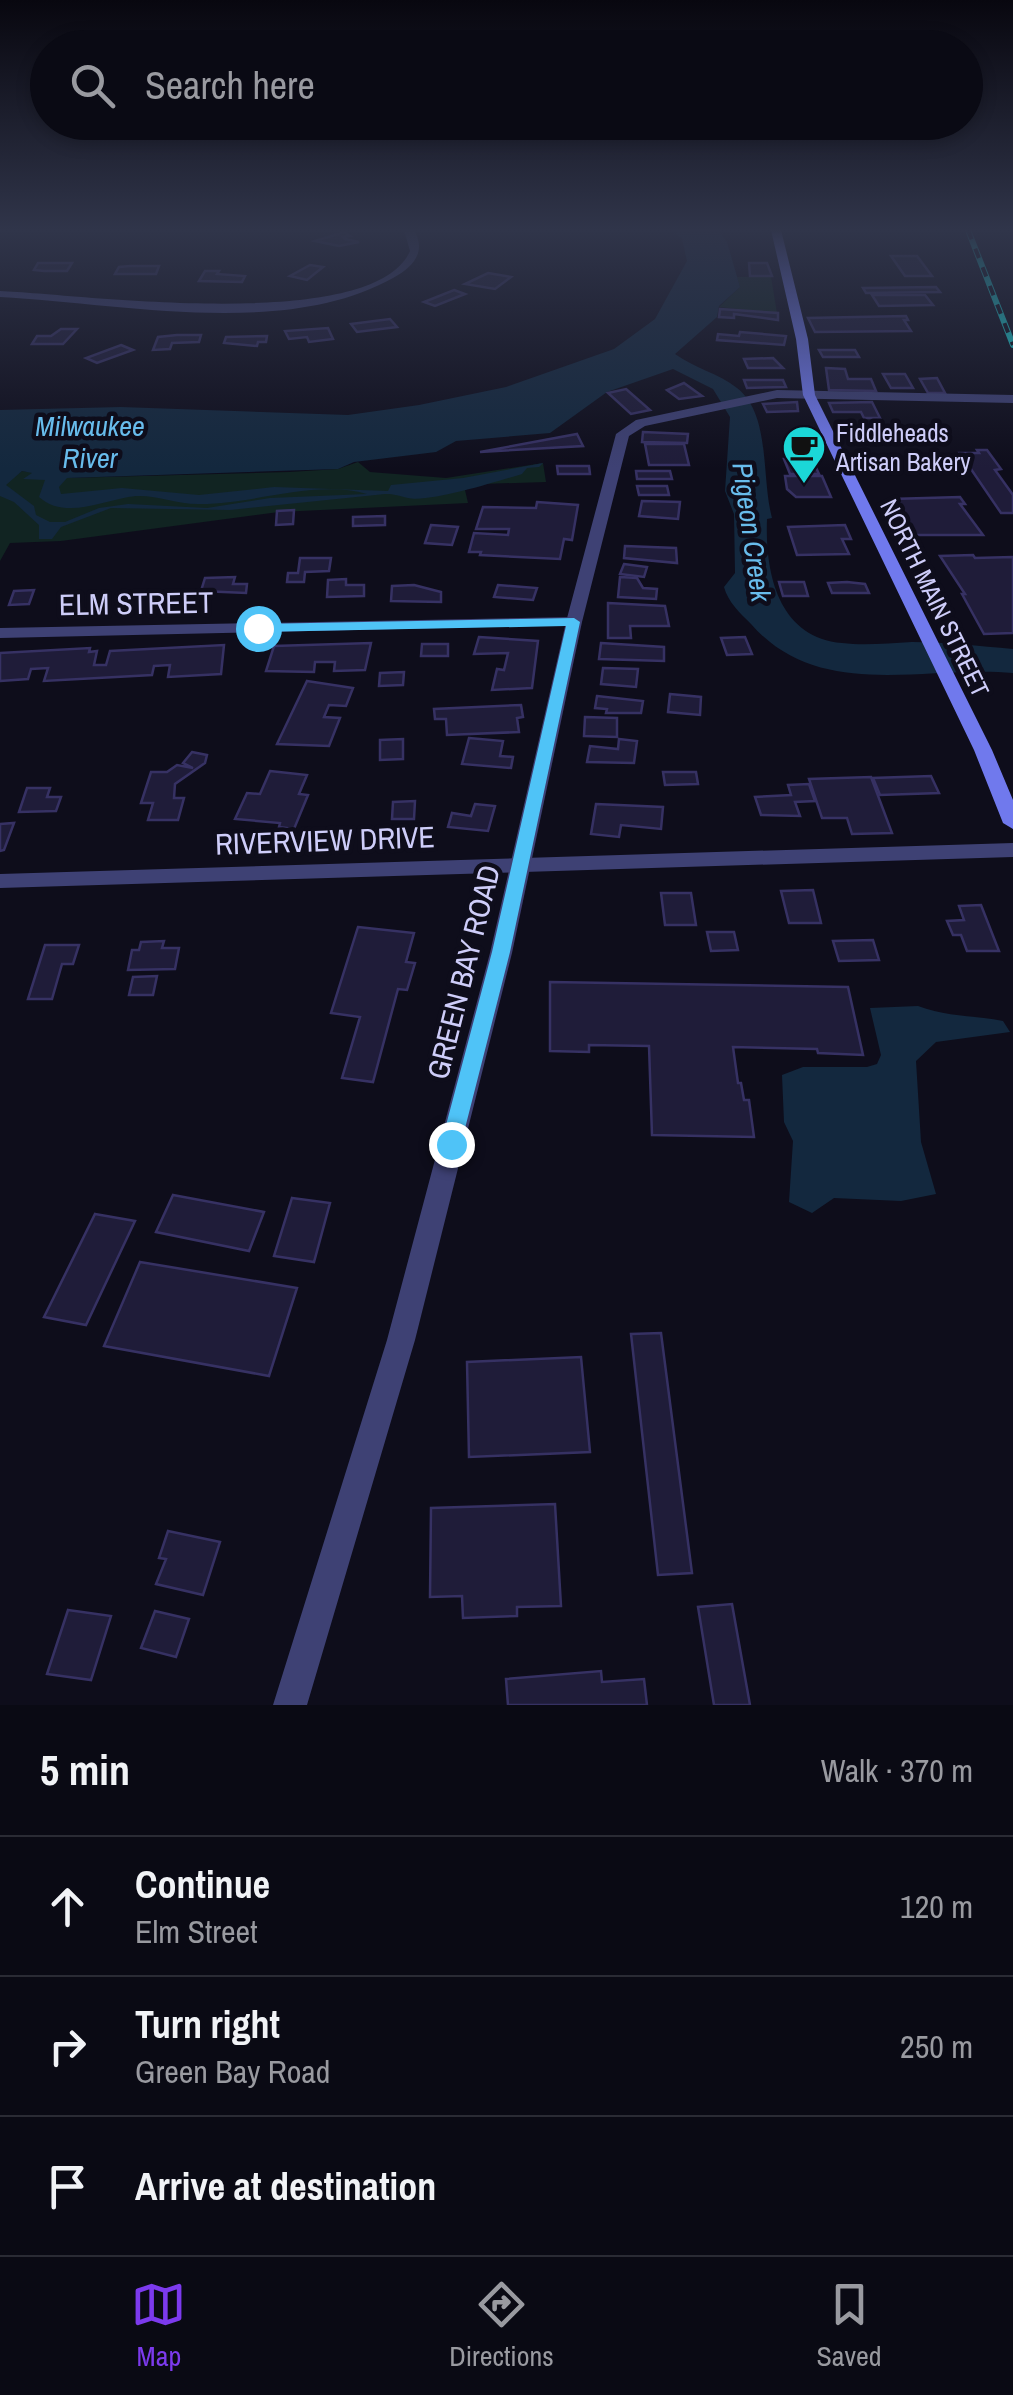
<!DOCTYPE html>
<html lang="en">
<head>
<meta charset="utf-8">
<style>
	:root { --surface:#0a0a14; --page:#13131d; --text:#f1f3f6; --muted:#999aa0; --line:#2a2b34; --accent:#7c3aed }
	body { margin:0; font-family:"Archivo Narrow",sans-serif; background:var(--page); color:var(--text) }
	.stop { position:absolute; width:30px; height:30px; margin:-22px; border:8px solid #4fc3f7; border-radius:50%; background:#fff }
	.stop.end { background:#4fc3f7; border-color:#fff; box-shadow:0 2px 10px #0008 }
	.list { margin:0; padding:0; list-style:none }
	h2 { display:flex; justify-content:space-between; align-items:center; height:130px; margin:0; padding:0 40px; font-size:42px }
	h2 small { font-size:32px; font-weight:400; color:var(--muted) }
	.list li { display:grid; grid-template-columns:65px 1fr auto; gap:30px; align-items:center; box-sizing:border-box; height:140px; padding:0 40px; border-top:2px solid var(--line) }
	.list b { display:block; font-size:38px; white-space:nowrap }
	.list p { margin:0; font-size:32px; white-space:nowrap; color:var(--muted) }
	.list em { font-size:32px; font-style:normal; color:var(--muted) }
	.icon { flex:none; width:55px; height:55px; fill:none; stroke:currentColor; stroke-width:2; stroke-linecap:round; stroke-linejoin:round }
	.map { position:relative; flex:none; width:1013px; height:1705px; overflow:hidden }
	.search { position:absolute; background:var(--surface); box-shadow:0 5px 15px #0003; left:30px; right:30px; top:30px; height:110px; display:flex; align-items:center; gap:25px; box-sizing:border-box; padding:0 35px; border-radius:55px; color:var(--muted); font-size:38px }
	.sheet { height:550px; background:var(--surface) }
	nav { display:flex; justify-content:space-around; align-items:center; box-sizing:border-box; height:140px; border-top:2px solid var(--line); background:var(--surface); font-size:28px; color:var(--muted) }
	nav a { display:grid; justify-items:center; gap:5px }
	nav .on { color:var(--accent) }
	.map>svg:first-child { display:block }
	.green { fill:#112422 }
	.water { fill:#13283e; fill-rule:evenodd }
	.building { fill:#1f1c39; stroke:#363163; stroke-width:2.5 }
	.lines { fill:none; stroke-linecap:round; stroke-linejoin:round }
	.minor { fill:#3e4174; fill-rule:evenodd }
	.tertiary { fill:#3e4174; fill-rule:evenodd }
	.secondary { fill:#7079ed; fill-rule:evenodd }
	.rail-casing { stroke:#1bd7d7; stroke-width:6 }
	.rail { stroke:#0e0d1b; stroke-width:4; stroke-dasharray:10; stroke-linecap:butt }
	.route { fill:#4fc3f7 }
	.labels { text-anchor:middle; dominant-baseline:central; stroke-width:9; stroke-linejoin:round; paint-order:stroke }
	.far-poi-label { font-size:25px; fill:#cecdf9; stroke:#0e0d1b; text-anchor:start }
	.far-street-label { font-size:25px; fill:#cecdf9; stroke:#0e0d1b }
	.far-water-label { font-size:28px; font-style:italic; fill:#68bcec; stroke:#0e0d1b }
	.street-label { font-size:30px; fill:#cecdf9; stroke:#0e0d1b }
</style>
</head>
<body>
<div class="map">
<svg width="1013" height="1705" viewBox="0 0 1013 1705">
	<rect width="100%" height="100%" fill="#0e0d1b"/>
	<g class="green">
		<polygon points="737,277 771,277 777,313 719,307 740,287"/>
		<polygon points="358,462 370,472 446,478 543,463 546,482 481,484 465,490 468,503 279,512 61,541 10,543 0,561 0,487 22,471 67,478 289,472 338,469"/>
	</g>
	<g class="water">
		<path d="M672,230H718L727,242L740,287L719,306L717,317L675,354C694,368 718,373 737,388C771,414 761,477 772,518L767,519C765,573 778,637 842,643C865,646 889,643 912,642C946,642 979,646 1013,649V673C923,665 819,702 751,624C740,613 728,602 724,587L735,573L734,514L725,491L730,417L713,389L673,369L607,392L550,433L456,441L436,452L354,462L338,469L67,478L59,487L61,494L122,488L199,495L274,487L388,491L391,485L463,478L543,463L539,467L527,468L522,474C498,481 430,503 408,498C399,496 395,494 385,494L230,510L111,508L61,527L52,539H39V525L14,502L0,496V410L121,407L348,415L419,405L506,387L614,349L655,319L687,261L682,239ZM22,471L32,473L23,479L45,480L39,497C66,521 105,499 136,496C157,495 176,504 198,504C252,505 314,479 367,494L270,498L207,508L128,504L99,508L65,522H50L36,515L34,506L6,485Z"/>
		<path d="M918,1006C946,1017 973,1015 1003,1021L1010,1032L936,1042L916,1061L921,1142L936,1194L901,1201L834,1198L812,1213L789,1202L793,1141L784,1122L782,1075L803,1067H867L877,1064L881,1055L870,1008Z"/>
	</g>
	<g class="building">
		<polygon points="344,232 350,236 343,237 345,239 359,242 339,246 315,241"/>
		<polygon points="891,256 917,256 932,276 905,276"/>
		<polygon points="38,263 72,263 67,271 44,271 34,270"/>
		<polygon points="749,263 767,263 772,276 750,276"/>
		<polygon points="310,265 323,267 307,280 290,276"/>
		<polygon points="130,266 159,266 156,274 115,274 119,267"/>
		<polygon points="205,271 219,271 217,274 245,276 242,282 199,281"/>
		<polygon points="488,273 511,277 495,289 465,284"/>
		<polygon points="936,287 940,292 866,293 863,288"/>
		<polygon points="454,290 465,294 435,306 424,302"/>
		<polygon points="872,295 925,295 933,305 879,306"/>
		<polygon points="720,309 778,313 778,320 734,314 734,318 719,317"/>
		<polygon points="906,316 908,320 904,320 911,331 815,332 808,318"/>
		<polygon points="390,319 397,327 357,332 351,324"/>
		<polygon points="328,328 333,339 309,342 307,337 289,339 285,331"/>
		<polygon points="61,329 77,329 63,344 32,344 37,336 51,336"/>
		<polygon points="740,332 786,336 784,345 717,340 718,334 739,336"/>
		<polygon points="177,335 201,335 199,342 172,343 170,349 153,350 158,337"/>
		<polygon points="267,336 266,342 258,342 257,346 224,343 226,337"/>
		<polygon points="121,345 133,350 97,363 86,358"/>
		<polygon points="819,350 855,350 859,357 823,357"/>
		<polygon points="773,358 783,368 748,368 744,359"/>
		<polygon points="826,368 845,369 848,379 871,379 876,391 829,390"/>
		<polygon points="883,374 905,374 913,388 891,388"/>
		<polygon points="937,378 945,393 928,393 920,379"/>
		<polygon points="744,380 783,380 786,387 747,388"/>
		<polygon points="684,383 702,396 679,399 667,390"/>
		<polygon points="626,389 650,410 631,414 608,393"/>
		<polygon points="797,402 798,411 767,412 763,404"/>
		<polygon points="872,402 880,418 864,418 861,412 833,412 829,403"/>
		<polygon points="643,432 688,434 687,443 642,442"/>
		<polygon points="577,434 583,446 480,452"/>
		<polygon points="645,444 684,444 689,465 649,465"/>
		<polygon points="977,450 987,450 1001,469 995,470 1013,495 1013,513 1001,513 960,453 979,453"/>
		<polygon points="784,459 812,459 819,474 790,474"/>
		<polygon points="557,466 589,466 590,474 558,474"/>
		<polygon points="636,471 670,471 672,479 637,479"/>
		<polygon points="785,476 822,476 831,497 796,497 787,489"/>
		<polygon points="637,486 667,486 669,495 639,495"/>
		<polygon points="960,497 965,504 960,504 983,535 901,535 909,535 892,499"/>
		<polygon points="642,501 680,502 678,519 639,516"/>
		<polygon points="537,502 578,505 572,540 564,539 560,559 480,555 481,552 469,552 474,533 508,535 509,529 476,529 483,507 536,508"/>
		<polygon points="294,510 293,524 276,525 277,511"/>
		<polygon points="385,516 385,525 353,526 353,517"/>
		<polygon points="431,525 458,527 452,545 425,543"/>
		<polygon points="845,525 851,539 842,539 849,554 797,555 788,527"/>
		<polygon points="625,546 676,548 677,563 624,558"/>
		<polygon points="973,555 975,558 1013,557 1013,633 984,634 962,594 965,594 940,556"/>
		<polygon points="300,558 331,558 329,571 305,572 304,582 287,582 288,573 298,573"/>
		<polygon points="624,564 647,567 644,577 620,574"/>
		<polygon points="235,577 233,584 247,584 246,593 201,591 205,578"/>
		<polygon points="620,577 637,578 643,588 657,589 656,599 618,597"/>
		<polygon points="346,579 346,585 364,585 364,596 327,597 328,580"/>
		<polygon points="779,582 804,582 808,596 783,596"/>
		<polygon points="847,582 865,584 869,593 832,593 828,583"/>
		<polygon points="414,585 441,592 441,602 391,601 392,586"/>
		<polygon points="498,585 537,588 533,600 494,597"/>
		<polygon points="34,590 29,604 9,605 14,591"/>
		<polygon points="608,603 665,606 669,626 630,626 631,638 608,638"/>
		<polygon points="479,637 538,641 532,688 492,690 497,669 504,670 508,653 474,654"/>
		<polygon points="745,637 752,654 727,655 721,638"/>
		<polygon points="371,643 365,670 334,671 335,662 315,662 314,672 266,671 274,646"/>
		<polygon points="601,643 664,647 664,661 599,659"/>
		<polygon points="422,644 448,644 448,656 421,656"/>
		<polygon points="224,645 221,674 168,677 170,665 154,666 152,675 44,681 48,668 31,669 28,679 0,681 0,653 90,648 89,652 97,651 94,665 106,665 110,651"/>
		<polygon points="603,668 638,669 636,687 601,684"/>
		<polygon points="404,672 403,685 379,686 380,673"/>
		<polygon points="307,681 353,688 346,706 329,705 324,717 340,718 329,746 277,744"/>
		<polygon points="670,694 701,697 700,715 668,712"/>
		<polygon points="597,696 643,701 641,713 606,713 607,709 595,708"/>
		<polygon points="521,705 523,717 517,718 519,732 447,735 446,719 435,719 434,709"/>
		<polygon points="585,717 617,718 617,737 584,736"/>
		<polygon points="469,738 503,741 500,756 513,757 511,768 462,764"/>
		<polygon points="403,739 403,759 380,760 380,740"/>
		<polygon points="619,739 637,741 634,763 587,762 590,746 618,749"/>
		<polygon points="192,752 207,755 205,763 175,784 174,798 184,798 178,820 148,820 153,803 141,803 151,772 167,772 177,765 193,768 183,763"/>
		<polygon points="270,771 307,775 299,794 308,795 294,829 279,827 280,823 235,819 247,793 260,794"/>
		<polygon points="663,772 696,772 698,784 665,785"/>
		<polygon points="931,776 939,793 880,795 873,778"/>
		<polygon points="871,777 892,833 852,834 847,818 822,818 809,779"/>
		<polygon points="809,784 815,801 795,802 800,816 761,815 755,797 791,795 788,785"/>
		<polygon points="27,788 50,788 47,797 61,797 56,811 19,812"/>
		<polygon points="415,801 414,819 392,819 393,802"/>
		<polygon points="475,804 495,806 488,831 448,827 452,813 471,816"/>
		<polygon points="596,804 663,807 661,829 621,825 619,837 591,834"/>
		<polygon points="14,823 4,850 0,851 0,824"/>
		<polygon points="813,890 821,923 789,923 781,891"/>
		<polygon points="661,893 691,893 696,925 665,925"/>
		<polygon points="981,905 999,951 967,951 961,935 953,935 947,921 964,920 959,906"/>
		<polygon points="358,927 414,933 406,962 415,963 407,990 398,989 373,1082 342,1078 360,1017 331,1013"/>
		<polygon points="707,932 734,932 738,950 711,951"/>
		<polygon points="873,940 879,960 839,961 833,941"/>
		<polygon points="164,941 162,948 179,948 175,969 128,970 132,950 139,950 141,942"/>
		<polygon points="45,945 79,945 73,964 62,964 52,999 28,999"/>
		<polygon points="157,976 153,995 129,995 133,977"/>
		<polygon points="550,982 848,987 863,1055 818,1053 817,1049 733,1047 738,1083 741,1083 744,1100 749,1100 754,1137 652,1135 649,1046 589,1045 589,1052 550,1051"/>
		<polygon points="173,1195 264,1212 249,1251 156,1232"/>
		<polygon points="292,1198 330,1203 314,1262 274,1256"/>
		<polygon points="95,1214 135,1221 86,1325 44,1317"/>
		<polygon points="140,1262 297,1288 269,1376 104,1346"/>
		<polygon points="661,1333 692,1573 658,1575 631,1334"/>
		<polygon points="581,1357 590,1452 469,1457 467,1362"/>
		<polygon points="555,1504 561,1606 517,1607 517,1616 463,1618 462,1596 430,1597 431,1508"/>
		<polygon points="168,1531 220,1542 203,1595 156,1584 166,1559 159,1558"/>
		<polygon points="732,1604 750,1705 714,1705 698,1607"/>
		<polygon points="68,1610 111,1616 91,1680 47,1674"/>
		<polygon points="155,1611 189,1619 176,1657 141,1648"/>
		<polygon points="601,1671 602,1682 644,1679 647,1705 508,1705 506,1679"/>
	</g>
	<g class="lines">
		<g class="minor">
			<path d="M404,230H414C427,252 413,267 393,278C284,339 120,303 0,297V291C78,294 373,335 410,251Z"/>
			<polygon points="574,617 580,619 580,625 0,638 0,628"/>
			<polygon points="1013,843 1013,857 0,888 0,874"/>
		</g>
		<polygon class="tertiary" points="777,390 1013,395 1013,403 777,398 645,426 629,436 582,622 512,953 415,1340 307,1705 273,1705 387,1340 490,953 566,622 616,434 636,420"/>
		<polygon class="secondary" points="771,230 781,230 808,339 815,395 992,750 1013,800 1013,829 1003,823 974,750 803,395 796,339"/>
		<g class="rail-casing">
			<polyline id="rail" points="968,230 1013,345"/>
		</g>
		<use href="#rail" class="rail"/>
	</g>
	<linearGradient id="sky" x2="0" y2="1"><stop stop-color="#08070f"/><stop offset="0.49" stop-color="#30354a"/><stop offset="1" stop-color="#30354a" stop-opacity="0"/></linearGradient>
	<rect width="1013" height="469" fill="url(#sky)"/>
	<polygon class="route" points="574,618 580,622 510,952 461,1144 451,1153 441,1144 492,952 566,626 258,632 251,628 258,624"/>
	<defs>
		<g id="cafe-pin" transform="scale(2.25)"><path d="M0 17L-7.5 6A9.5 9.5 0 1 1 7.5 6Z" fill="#1bd7d7" stroke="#0e0d1b"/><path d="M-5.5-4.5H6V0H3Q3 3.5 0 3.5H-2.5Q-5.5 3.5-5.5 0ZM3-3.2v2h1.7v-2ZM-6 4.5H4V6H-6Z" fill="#111"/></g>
	</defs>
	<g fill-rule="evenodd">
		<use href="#cafe-pin" x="804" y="447"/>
	</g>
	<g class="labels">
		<g class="far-poi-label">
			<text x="836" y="433">Fiddleheads<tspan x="836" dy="29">Artisan Bakery</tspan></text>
		</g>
		<g class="far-street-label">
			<text transform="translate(935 598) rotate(64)">NORTH MAIN STREET</text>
		</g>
		<g class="far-water-label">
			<text x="90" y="426">Milwaukee<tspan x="90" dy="32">River</tspan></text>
			<text transform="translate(752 532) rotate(82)">Pigeon Creek</text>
		</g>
		<g class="street-label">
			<text transform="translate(136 603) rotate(-1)">ELM STREET</text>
			<text transform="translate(325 840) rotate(-2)">RIVERVIEW DRIVE</text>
			<text transform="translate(463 972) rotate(-76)">GREEN BAY ROAD</text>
		</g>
	</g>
</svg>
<div class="stop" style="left:258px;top:628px"></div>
<div class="stop end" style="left:451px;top:1144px"></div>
<div class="search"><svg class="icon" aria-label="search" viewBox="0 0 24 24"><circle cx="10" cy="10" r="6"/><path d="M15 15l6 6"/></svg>Search here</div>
</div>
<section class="sheet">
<h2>5 min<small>Walk · 370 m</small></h2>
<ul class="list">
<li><svg class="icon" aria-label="ahead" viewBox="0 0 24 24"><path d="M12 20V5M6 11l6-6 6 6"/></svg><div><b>Continue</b><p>Elm Street</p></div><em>120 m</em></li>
<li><svg class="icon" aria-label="right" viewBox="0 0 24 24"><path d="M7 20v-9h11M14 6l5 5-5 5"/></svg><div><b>Turn right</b><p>Green Bay Road</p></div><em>250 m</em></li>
<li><svg class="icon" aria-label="arrive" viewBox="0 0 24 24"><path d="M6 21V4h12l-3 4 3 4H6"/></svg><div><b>Arrive at destination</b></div></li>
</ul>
</section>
<nav>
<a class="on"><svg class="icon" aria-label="map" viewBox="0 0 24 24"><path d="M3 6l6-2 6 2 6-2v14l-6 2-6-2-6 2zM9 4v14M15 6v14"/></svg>Map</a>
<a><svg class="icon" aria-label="directions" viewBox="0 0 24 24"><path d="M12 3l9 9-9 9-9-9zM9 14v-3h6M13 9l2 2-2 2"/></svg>Directions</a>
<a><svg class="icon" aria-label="saved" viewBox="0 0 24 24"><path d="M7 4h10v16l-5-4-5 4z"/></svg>Saved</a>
</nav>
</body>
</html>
